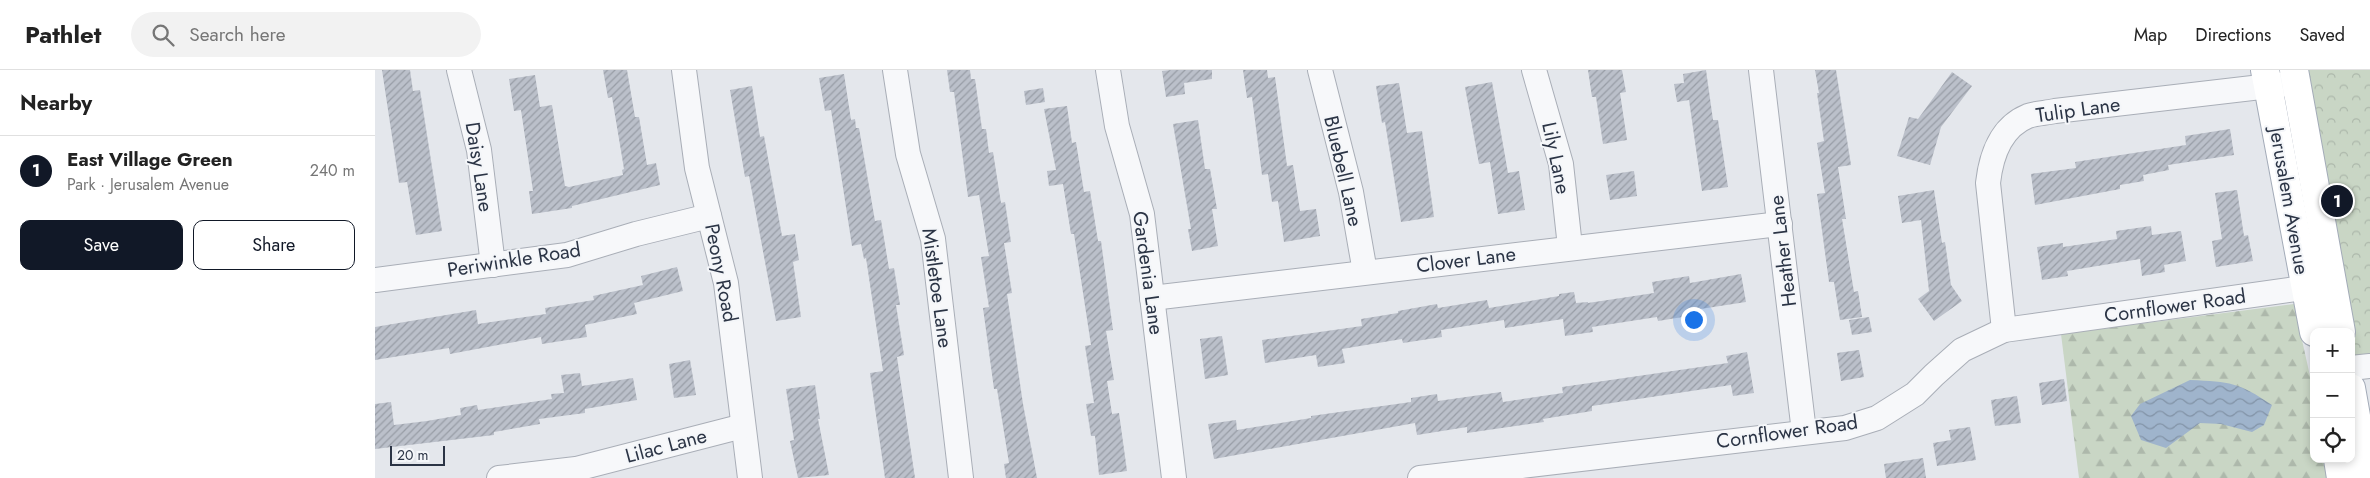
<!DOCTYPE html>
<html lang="en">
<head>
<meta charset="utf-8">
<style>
	:root { --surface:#fff; --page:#f2f2f2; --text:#222; --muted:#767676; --line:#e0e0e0; --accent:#111827 }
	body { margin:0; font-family:Jost,sans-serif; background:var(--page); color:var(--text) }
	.controls { position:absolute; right:15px; bottom:15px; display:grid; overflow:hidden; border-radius:10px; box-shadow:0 2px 8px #0003 }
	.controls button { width:45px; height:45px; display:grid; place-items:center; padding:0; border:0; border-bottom:1px solid var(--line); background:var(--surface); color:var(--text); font:25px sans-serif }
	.scale { position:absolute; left:15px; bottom:12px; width:55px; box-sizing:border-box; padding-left:5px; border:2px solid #2b3445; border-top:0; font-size:14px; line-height:18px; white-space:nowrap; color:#2b3445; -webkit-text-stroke:4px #f4f6f9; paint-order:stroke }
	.you { position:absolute; left:1318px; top:249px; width:18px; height:18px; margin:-12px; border:4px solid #fff; border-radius:50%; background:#1a73e8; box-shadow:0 0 0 8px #1a73e833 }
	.badge { display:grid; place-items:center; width:32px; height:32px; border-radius:50%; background:var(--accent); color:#fff; font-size:16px; font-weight:700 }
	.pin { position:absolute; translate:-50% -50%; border:2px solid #fff; box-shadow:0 1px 5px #0006 }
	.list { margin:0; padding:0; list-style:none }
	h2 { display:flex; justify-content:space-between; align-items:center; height:65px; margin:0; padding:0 20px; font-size:21px }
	h2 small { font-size:16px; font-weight:400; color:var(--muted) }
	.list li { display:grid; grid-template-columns:32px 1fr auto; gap:15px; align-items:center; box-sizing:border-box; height:70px; padding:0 20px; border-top:1px solid var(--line) }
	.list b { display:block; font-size:19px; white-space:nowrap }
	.list p { margin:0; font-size:16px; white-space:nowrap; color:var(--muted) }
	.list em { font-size:16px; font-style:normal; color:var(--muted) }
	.actions { display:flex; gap:10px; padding:15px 20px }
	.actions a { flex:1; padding:11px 0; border:1px solid var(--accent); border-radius:10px; text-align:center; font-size:18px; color:var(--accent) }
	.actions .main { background:var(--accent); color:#fff }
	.icon { flex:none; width:28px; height:28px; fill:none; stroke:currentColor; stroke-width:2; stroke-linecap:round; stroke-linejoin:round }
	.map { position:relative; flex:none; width:1995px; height:408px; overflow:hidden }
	header { display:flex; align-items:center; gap:30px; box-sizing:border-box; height:70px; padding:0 25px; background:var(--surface); border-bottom:1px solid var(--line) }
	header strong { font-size:24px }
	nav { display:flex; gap:28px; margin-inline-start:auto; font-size:18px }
	.search { width:350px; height:45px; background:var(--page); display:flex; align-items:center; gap:12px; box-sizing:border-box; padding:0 18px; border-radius:28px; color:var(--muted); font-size:19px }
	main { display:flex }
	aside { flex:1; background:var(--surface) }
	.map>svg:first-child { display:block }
	.forest { fill:url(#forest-firs) }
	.park { fill:url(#park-crowns) }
	.water { fill:url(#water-waves) }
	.building { fill:url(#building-hatch) }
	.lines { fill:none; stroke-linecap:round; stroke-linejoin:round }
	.minor-casing { stroke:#a9aeb7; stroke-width:26 }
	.major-casing { stroke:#a3abb8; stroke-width:30 }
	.minor { stroke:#f7f8fa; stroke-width:24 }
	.major { stroke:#fff; stroke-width:28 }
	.labels { text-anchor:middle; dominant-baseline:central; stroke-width:4; stroke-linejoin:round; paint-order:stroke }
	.street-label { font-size:20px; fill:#2b3445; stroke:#f4f6f9 }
</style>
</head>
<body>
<header>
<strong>Pathlet</strong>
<div class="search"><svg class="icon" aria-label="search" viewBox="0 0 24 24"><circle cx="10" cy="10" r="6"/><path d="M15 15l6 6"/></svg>Search here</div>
<nav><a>Map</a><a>Directions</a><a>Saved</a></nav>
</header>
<main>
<aside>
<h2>Nearby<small></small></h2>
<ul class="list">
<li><span class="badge">1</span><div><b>East Village Green</b><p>Park · Jerusalem Avenue</p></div><em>240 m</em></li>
</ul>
<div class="actions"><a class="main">Save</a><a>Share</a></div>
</aside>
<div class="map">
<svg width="1995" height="408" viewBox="0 0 1995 408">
	<defs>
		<pattern id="forest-firs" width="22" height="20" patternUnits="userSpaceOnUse" patternTransform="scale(1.25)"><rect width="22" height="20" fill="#c9d6c5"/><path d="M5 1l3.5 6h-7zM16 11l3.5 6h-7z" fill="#adb8ab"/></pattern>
		<pattern id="park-crowns" width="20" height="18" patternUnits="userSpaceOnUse" patternTransform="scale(1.25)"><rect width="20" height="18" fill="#c9d6c5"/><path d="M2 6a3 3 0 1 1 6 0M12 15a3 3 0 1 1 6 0" fill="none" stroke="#adb8ab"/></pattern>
		<pattern id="water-waves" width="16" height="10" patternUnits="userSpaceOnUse" patternTransform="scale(1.25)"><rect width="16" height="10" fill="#9fb4cc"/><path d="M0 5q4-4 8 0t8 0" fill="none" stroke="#8293a7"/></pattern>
		<pattern id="building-hatch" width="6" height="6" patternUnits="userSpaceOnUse" patternTransform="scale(1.25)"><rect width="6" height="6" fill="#bbc0ca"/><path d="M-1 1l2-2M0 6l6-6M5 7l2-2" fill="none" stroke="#989da6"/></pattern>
	</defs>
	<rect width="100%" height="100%" fill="#e4e7ec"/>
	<polygon class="forest" points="1919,234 1939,324 1939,389 1953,389 1957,408 1704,408 1686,264"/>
	<polygon class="park" points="1906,0 1995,0 1995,296 1976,298 1976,262 1953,262"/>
	<path class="water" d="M1815,310C1856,312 1863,312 1897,335L1889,355L1877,362L1846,354L1825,353L1791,378L1766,370L1756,346L1765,334Z"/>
	<g class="building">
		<polygon points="7,0 35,0 38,21 45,20 67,161 41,165 32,112 24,113"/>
		<polygon points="228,0 252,0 260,47 264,47 272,95 281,93 285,115 197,136 197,138 157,144 154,121 158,121 146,40 139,41 134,9 160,5 165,37 177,35 190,116 194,117 248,105 247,100 249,99 237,27 233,28"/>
		<polygon points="572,0 595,0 596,9 600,9 607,59 611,59 614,83 618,82 626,133 630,132 636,172 629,173 637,223 632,224 648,334 662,408 631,408 629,394 634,393 622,319 619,319 608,238 614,237 606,187 614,186 604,125 593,127 579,22 575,22"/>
		<polygon points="796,0 837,0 837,9 809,13 810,24 791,27 787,1"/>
		<polygon points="868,0 892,0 893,8 900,7 912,96 918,95 925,141 941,139 945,166 909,172 903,131 897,132 893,104 887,105 877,27 872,28"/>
		<polygon points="1213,0 1247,0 1251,22 1245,23 1252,70 1228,74 1221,27 1217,27"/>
		<polygon points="1331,0 1338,50 1343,50 1353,117 1327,121 1314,30 1302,32 1299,14 1309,13 1308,4"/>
		<polygon points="1440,0 1461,0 1476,95 1463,97 1471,149 1467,149 1479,222 1483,221 1487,247 1465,250 1459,212 1454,212 1442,124 1450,123 1442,73 1449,71 1442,23 1444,23"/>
		<polygon points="1577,2 1597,16 1566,57 1555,95 1522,86 1534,47 1543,49"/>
		<polygon points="469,4 476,50 480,49 481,58 484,58 500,151 506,150 514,199 519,198 525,235 521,235 529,285 522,287 540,408 510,408 495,303 508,301 491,188 489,189 486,174 477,176 456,40 450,41 444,8"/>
		<polygon points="1117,12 1133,103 1144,101 1150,140 1123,144 1115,92 1104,94 1090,17"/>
		<polygon points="1024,13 1032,63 1047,61 1059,147 1026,152 1010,52 1007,53 1001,16"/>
		<polygon points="377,16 385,67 389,66 407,166 420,164 424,190 418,192 426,247 401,251 374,106 370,107 355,20"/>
		<polygon points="668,18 670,32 651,35 649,21"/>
		<polygon points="692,36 697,73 701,72 709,122 715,121 723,171 726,171 738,260 731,261 739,310 732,311 737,344 744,343 752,401 724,405 720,366 716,366 711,334 719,333 710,276 716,275 699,164 696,164 688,114 674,116 672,101 681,100 669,39"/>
		<polygon points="823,50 830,99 835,99 842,139 837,139 843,176 817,181 813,159 816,159 798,54"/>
		<polygon points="1855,59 1859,85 1793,95 1794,100 1768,105 1769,111 1745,115 1745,119 1660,135 1656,104 1701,98 1700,92 1811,75 1810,66"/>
		<polygon points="1259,101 1262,126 1235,130 1231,105"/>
		<polygon points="1559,120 1567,173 1570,172 1576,215 1587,231 1559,251 1543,229 1554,221 1546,150 1527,153 1523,126"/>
		<polygon points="1862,120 1869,166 1873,165 1878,191 1841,197 1837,171 1847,169 1840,123"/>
		<polygon points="1776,156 1777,165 1806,161 1811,191 1789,195 1790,202 1767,206 1765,189 1692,201 1693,206 1667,210 1662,177 1688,173 1688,177 1742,169 1741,161"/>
		<polygon points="302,197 308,221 259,233 262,244 210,255 212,267 167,274 166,267 75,284 74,278 0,290 0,257 101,240 103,254 171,244 170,238 219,230 218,226 268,215 266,206"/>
		<polygon points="1366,204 1371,232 1319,240 1320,245 1283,251 1282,247 1217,257 1218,262 1190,266 1188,249 1130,258 1129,250 1066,260 1067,267 1028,273 1027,269 967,279 970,293 943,297 941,285 890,293 887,270 987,256 986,249 1023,243 1023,241 1062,234 1063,238 1112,230 1114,238 1184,226 1184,224 1199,222 1201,233 1213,232 1213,233 1279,223 1277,212 1314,206 1315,213"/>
		<polygon points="1494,247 1497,262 1477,265 1474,250"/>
		<polygon points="847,266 853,305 830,309 825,269"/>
		<polygon points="1484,280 1489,307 1466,311 1462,283"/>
		<polygon points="1372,282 1379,323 1358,326 1356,315 1217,336 1217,341 1168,349 1169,352 1092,363 1092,357 1042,365 1040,353 839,389 833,354 861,350 862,360 936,348 936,346 1036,332 1036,328 1062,324 1063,331 1126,322 1128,332 1188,323 1187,317 1353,293 1351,286"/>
		<polygon points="315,290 321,325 299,328 294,294"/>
		<polygon points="205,303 207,316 258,308 262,330 210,339 210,343 164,349 165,354 119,362 119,365 0,379 0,334 16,332 19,355 52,351 86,345 85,338 102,335 103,340 177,329 176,324 189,323 186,305"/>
		<polygon points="1689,309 1692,331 1667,335 1664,313"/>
		<polygon points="440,315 445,349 443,349 454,405 423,408 415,371 419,370 411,319"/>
		<polygon points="1642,326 1646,353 1620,356 1616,330"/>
		<polygon points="1595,357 1601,390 1562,396 1558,373 1576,370 1574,360"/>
		<polygon points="1548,388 1551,408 1511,408 1509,394"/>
	</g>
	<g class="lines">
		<g class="minor-casing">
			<g id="minor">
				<polyline points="84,0 104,80 118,195"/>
				<polyline points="309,0 322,98 351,213 375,408"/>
				<polyline points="520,0 533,84 558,169 586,408"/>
				<polyline points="733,0 742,56 767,144 799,408"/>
				<polyline points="945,0 976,122 990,202"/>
				<polyline points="1159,0 1186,94 1195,177"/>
				<polyline points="1386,0 1429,362"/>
				<polyline points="0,210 192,185 261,164 334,146"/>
				<polyline points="777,228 1405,154"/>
				<path d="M1629,260L1613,113C1616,86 1626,57 1653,46C1661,43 1672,43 1680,41L1912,14"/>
				<polyline points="1976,298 1995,296"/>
				<polyline points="124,408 201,399 368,356"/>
				<polyline points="1045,408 1470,358 1502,348 1540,324 1559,305 1587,280 1629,260 1950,215"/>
			</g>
		</g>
		<g class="major-casing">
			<g id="major">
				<polyline points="1890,0 1939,262"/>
				<polyline points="1919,0 1966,262"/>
				<polyline points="1976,318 1992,408"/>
				<polyline points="1963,389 1966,408"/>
			</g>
		</g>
		<use href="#minor" class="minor"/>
		<use href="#major" class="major"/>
	</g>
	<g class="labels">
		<g class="street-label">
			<text transform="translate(1703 40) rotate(-8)">Tulip Lane</text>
			<text transform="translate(1181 88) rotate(78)">Lily Lane</text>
			<text transform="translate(104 97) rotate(81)">Daisy Lane</text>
			<text transform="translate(968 101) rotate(77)">Bluebell Lane</text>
			<text transform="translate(1914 131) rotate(80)">Jerusalem Avenue</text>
			<text transform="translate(1408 181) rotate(-97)">Heather Lane</text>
			<text transform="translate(139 190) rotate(-9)">Periwinkle Road</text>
			<text transform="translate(1091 190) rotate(-7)">Clover Lane</text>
			<text transform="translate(346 203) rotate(79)">Peony Road</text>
			<text transform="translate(773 203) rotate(82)">Gardenia Lane</text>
			<text transform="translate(562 218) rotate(82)">Mistletoe Lane</text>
			<text transform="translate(1800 236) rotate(-8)">Cornflower Road</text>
			<text transform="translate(1412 362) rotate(-8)">Cornflower Road</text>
			<text transform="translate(291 376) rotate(-15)">Lilac Lane</text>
		</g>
	</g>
</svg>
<div class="controls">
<button>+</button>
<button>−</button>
<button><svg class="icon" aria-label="locate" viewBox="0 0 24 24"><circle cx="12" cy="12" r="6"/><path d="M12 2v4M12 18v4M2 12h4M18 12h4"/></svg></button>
</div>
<div class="scale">20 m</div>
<div class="you"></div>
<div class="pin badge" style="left:1962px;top:131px">1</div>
</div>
</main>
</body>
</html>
